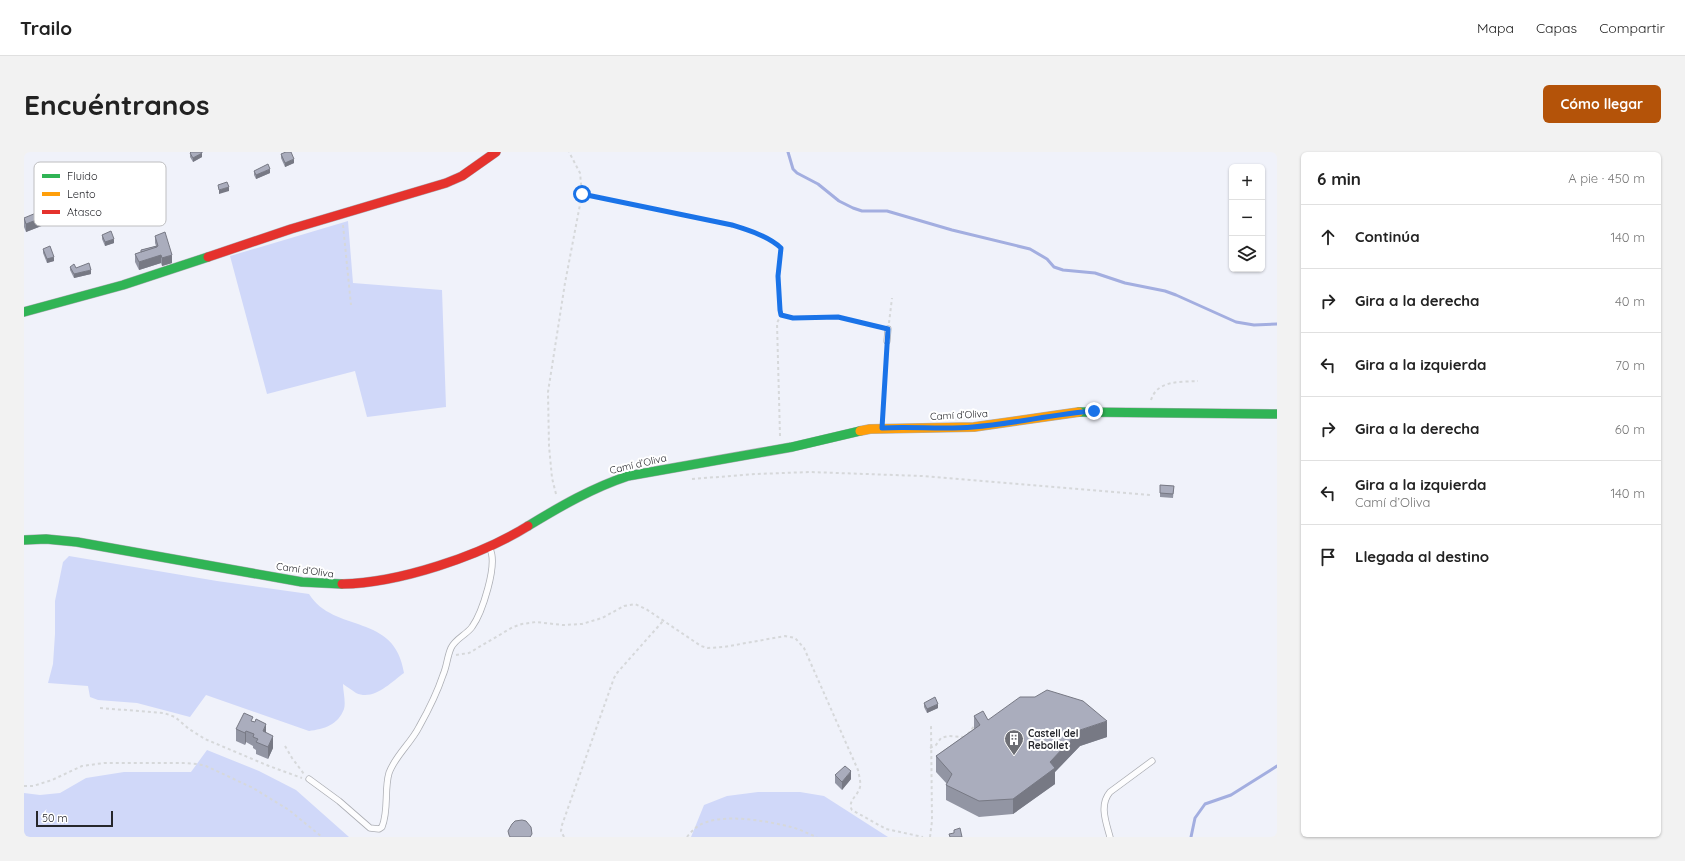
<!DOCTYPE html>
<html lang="es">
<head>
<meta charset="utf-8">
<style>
	:root { --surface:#fff; --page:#f2f2f2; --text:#222; --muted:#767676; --line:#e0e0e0; --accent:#b45309 }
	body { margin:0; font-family:Quicksand,sans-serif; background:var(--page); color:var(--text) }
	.controls { position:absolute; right:12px; top:12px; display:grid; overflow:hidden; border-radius:6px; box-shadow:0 1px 3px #0004 }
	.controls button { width:36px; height:36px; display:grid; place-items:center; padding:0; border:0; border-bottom:1px solid var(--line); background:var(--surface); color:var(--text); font:20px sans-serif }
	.scale { position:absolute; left:12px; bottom:10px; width:77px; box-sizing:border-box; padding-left:4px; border:2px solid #26272c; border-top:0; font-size:11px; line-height:14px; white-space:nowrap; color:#26272c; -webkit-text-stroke:3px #fff; paint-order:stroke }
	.stop { position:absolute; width:12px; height:12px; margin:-9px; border:3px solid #1a73e8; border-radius:50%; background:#fff }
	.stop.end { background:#1a73e8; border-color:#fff; box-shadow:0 1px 4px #0008 }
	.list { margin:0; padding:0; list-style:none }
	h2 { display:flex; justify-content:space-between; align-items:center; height:52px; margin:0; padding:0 16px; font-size:17px }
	h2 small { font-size:13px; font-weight:400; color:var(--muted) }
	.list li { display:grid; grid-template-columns:26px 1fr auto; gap:12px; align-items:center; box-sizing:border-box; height:64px; padding:0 16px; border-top:1px solid var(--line) }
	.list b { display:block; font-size:15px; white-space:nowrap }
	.list p { margin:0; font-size:13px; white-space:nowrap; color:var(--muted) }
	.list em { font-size:13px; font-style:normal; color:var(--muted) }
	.icon { flex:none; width:22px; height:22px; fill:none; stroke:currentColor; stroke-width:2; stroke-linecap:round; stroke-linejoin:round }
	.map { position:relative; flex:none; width:1253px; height:685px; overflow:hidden; border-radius:6px }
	header { display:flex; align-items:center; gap:24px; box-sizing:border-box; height:56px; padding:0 20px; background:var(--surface); border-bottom:1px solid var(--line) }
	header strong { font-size:19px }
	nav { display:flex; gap:22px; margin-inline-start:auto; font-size:14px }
	.intro { display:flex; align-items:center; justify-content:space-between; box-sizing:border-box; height:96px; padding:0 24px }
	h1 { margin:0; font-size:28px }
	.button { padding:10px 18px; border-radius:6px; background:var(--accent); color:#fff; font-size:14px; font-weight:700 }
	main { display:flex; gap:24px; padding:0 24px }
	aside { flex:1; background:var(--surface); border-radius:6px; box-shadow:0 1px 3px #0004 }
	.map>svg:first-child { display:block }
	.green { fill:#d0d8f9 }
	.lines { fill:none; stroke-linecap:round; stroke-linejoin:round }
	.stream { stroke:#a3aee0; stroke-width:3 }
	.lane-casing { stroke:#acaeb4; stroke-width:7 }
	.fast-casing { stroke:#acaeb4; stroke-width:10 }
	.slow-casing { stroke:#acaeb4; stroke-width:10 }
	.jam-casing { stroke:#acaeb4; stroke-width:10 }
	.path { stroke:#d6d8da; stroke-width:2; stroke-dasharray:3 3; stroke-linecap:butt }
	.lane { stroke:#fdfdfe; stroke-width:5.5 }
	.fast { stroke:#30b455; stroke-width:9 }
	.slow { stroke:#ff9f0a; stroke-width:9 }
	.jam { stroke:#e5322d; stroke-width:9 }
	.wall { fill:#9295a3 }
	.shaded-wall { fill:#777984 }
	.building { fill:#aaadbd; stroke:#777984 }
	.route { stroke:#1a73e8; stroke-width:5 }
	.labels { text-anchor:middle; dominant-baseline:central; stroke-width:4; stroke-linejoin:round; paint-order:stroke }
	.street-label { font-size:10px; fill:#26272c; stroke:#fff }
	.poi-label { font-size:10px; font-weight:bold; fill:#26272c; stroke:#fff; text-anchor:start }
	.key { fill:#fff; stroke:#bebec0; stroke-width:1 }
	.key-label { font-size:11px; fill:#26272c }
</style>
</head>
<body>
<header>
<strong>Trailo</strong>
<nav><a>Mapa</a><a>Capas</a><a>Compartir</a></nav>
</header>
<div class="intro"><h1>Encuéntranos</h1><a class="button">Cómo llegar</a></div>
<main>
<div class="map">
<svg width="1253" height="685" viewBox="0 0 1253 685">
	<rect width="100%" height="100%" fill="#f0f2fa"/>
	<g class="green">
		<polygon points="324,69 329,131 418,138 422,255 343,265 331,219 243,242 206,104"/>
		<path d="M45,404L193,429L285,442C310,482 371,460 380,521C366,531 350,549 332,541C328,538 323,535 319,532C319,539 322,550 320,557C314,573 300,577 285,579L182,543L166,565L113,551L74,548L66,545L64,534L24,531L29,512L31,482V449L39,410Z"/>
		<polygon points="183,598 235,619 272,638 325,685 0,685 0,641 16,643 36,641 62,626 100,620 167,620"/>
		<polygon points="734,640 776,640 800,644 864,685 667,685 680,653 703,644"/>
	</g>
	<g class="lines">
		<g class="stream">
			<polyline points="764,0 769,17 773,21 794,32 815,49 829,56 838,59 863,59 928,78 1006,97 1023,107 1030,115 1039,118 1071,121 1101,131 1141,139 1152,143 1212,170 1230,173 1253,172"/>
			<polyline points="1167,685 1171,666 1181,652 1207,643 1253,614"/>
		</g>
		<g class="lane-casing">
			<g id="lane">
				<polyline points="863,189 864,177"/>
				<path d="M285,627L315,649L346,676L355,677L358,675C365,658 360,638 365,621C371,604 387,591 395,575C404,559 413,541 419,523C423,514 423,505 427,496C431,487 442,483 448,475C458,461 474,413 466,397"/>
				<path d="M1086,685C1082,670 1075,653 1086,640L1128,609"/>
			</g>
		</g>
		<g class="fast-casing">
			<g id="fast">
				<polyline points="0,160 99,133 184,105"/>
				<polyline points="1055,260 1253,262"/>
				<path d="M504,374C537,354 568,336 604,324L768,295L836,279"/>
				<polyline points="0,388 22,387 53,390 278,430 318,432"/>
			</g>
		</g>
		<g class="slow-casing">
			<polyline id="slow" points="836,279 846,277 950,275 1055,260"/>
		</g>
		<g class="jam-casing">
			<g id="jam">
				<polyline points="184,105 267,77 422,31 438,24 472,0"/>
				<path d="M318,432C375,431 456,404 504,374"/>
			</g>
		</g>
		<g class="path">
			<path d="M558,42L708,73C724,78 744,84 757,96L754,124L756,158L757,163L769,166L813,165L856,175"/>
			<polyline points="319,73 327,153"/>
			<polyline points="865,171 868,146"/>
			<path d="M1127,248C1133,228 1157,230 1174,229"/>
			<polyline points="858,264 862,196"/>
			<polyline points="756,284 753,171 757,163"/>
			<polyline points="668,327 732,322 786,320 898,324 1127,343"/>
			<polyline points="532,342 528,326 525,294 524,240 541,131 558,42 556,21 545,0"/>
			<path d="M432,503L445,501L489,475L498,472L512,470L539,473L558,472L578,466L600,454L611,452L622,457L677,494L684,496L700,495L761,484L771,486L780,496L834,618C835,624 837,629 836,635C834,644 823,649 828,658L862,677L899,685"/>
			<polyline points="76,556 140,561 151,565 165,577 181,587 245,614 278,626"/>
			<polyline points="944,582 951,573"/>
			<polyline points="261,594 268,606 280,622"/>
			<polyline points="906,596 912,593 917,586 924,584 940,585"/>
			<polyline points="0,634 9,634 28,628 58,614 80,611 159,611 173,612 182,614 229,636 265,658 298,685"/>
			<polyline points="540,685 537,679 538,673 590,526 593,521 639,469"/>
			<path d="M663,685C666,681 670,677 674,674C696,660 743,669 767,675C776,677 784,682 793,685"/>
			<polyline points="906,685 908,669 907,573"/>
		</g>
		<use href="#lane" class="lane"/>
		<use href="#fast" class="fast"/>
		<use href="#slow" class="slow"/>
		<use href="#jam" class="jam"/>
	</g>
	<g class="wall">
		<polygon points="166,1 178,5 169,10 166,5"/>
		<polygon points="257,2 270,11 261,15 257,6"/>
		<polygon points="230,19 246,21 232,27 230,23"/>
		<polygon points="113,28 123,35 115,38 113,32"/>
		<polygon points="42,61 52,70 45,73 42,65"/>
		<polygon points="0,66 20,73 2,80 0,75"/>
		<polygon points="78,83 90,91 81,94 78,87"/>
		<polygon points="131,84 148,111 138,114 137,111 115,118 111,110 111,102 117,100 117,98 132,94 131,91"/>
		<polygon points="19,97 30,109 23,111 19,101"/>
		<polygon points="46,115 52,116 67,122 50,126 46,118"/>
		<polygon points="1136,333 1150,334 1149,346 1136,345"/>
		<polygon points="900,551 914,556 903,561 900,555"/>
		<polygon points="950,564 964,568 1083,585 1056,594 1031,620 1031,632 989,662 955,665 922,648 922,633 923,632 912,620 912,604 950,577"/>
		<polygon points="229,569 242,581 249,596 244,607 232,602 232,598 229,596 229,594 222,590 221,593 212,589 212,577"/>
		<polygon points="811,623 827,627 818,638 811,631"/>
	</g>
	<g class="shaded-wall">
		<polygon points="178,1 178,5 169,10 169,6"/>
		<polygon points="270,7 270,11 261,15 261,11"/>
		<polygon points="246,17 246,21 232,27 232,23"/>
		<polygon points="123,31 123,35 115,38 115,34"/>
		<polygon points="205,35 205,39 195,42 195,38"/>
		<polygon points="20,65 20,73 2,80 2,72"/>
		<polygon points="52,66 52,70 45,73 45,69"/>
		<polygon points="90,87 90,91 81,94 81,90"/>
		<polygon points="137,103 137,111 115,118 115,110"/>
		<polygon points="148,103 148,111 138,114 138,106"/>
		<polygon points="30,105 30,109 23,111 23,107"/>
		<polygon points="67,118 67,122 50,126 50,122"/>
		<polygon points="914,552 914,556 903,561 903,557"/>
		<polygon points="1083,569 1083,585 1056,594 1031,620 1031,632 989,662 989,647 1056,578"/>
		<polygon points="242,572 242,584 239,579"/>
		<polygon points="222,579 222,590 221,593 221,581"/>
		<polygon points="249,584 249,596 244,607 244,595"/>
		<polygon points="827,619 827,627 818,638 818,630"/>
	</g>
	<g class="building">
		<polygon points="167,0 178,0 178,1 169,6 166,1"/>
		<polygon points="262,0 267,0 270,7 261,11 257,2"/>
		<polygon points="244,12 246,17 232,23 230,19"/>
		<polygon points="203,30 205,35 195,38 194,33"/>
		<polygon points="17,59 20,65 2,72 0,66"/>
		<polygon points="87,79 90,87 81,90 78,83"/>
		<polygon points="141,80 148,103 138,106 137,103 115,110 111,102 134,94 131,84"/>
		<polygon points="26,94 30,105 23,107 19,97"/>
		<polygon points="133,94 133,95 117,100 117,98"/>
		<polygon points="65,111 67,118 50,122 46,115 50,112 52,116"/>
		<polygon points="1136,333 1150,334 1149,342 1136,341"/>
		<polygon points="1023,538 1059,549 1083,569 1056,578 1026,610 1031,616 989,647 955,649 922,633 928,622 912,604 956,573 950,564 959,559 964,568 996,545 1011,545"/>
		<polygon points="911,545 914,552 903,557 900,551"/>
		<polygon points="220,561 229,565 227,569 231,570 232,567 242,572 239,579 249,584 244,595 232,590 234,587 229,585 230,582 222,579 221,581 212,577"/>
		<polygon points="821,614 827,619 818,630 811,623"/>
		<polygon points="498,668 502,669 507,675 508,682 506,685 486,685 485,683 484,679 488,672 491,669"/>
		<polygon points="936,676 938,685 926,685 925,682 930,681 930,678"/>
	</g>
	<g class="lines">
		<path class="route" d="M558,42L708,73C724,78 744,84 757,96L754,124L756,158L757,163L769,166L814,165L864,177L858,276C888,274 919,278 949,275C989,272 1029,262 1070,259"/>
	</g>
	<defs>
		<g id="building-pin" transform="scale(1)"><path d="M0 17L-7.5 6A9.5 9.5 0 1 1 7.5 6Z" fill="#6d6e74" stroke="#fff"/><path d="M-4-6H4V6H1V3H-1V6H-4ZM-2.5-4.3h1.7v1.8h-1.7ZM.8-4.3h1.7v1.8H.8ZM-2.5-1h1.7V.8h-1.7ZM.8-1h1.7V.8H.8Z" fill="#fff"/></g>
	</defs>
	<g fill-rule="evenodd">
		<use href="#building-pin" x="990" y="587"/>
	</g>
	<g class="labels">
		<g class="street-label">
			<text transform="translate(935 263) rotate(-3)">Camí d’Oliva</text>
			<text transform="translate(614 312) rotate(-13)">Camí d’Oliva</text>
			<text transform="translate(281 418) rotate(8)">Camí d’Oliva</text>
		</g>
		<g class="poi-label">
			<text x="1004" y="581">Castell del<tspan x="1004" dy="12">Rebollet</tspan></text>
		</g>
	</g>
	<rect x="10" y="10" width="132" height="64" rx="6" class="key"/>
	<rect x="18" y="22" width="18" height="4" fill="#30b455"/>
	<rect x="18" y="40" width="18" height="4" fill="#ff9f0a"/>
	<rect x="18" y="58" width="18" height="4" fill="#e5322d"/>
	<g class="key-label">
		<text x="43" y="28">Fluido</text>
		<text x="43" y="46">Lento</text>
		<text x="43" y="64">Atasco</text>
	</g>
</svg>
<div class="controls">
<button>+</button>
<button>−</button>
<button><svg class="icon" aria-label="layers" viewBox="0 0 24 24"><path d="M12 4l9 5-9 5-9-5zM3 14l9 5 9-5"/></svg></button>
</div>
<div class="scale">50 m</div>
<div class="stop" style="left:558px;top:42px"></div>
<div class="stop end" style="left:1070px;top:259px"></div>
</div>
<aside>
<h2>6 min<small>A pie · 450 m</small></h2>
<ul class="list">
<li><svg class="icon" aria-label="ahead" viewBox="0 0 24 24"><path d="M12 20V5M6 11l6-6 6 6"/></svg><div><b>Continúa</b></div><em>140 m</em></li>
<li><svg class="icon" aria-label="right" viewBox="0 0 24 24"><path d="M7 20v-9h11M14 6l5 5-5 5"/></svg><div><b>Gira a la derecha</b></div><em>40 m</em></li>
<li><svg class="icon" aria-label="left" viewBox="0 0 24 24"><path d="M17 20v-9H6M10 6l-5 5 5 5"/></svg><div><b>Gira a la izquierda</b></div><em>70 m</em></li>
<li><svg class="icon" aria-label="right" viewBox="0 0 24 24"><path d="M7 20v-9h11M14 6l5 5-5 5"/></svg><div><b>Gira a la derecha</b></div><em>60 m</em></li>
<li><svg class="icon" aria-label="left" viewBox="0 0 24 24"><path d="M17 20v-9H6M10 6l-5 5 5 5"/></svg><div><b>Gira a la izquierda</b><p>Camí d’Oliva</p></div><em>140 m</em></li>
<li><svg class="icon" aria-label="arrive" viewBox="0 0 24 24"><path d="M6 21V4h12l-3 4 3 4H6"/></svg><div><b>Llegada al destino</b></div></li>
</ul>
</aside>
</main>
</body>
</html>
